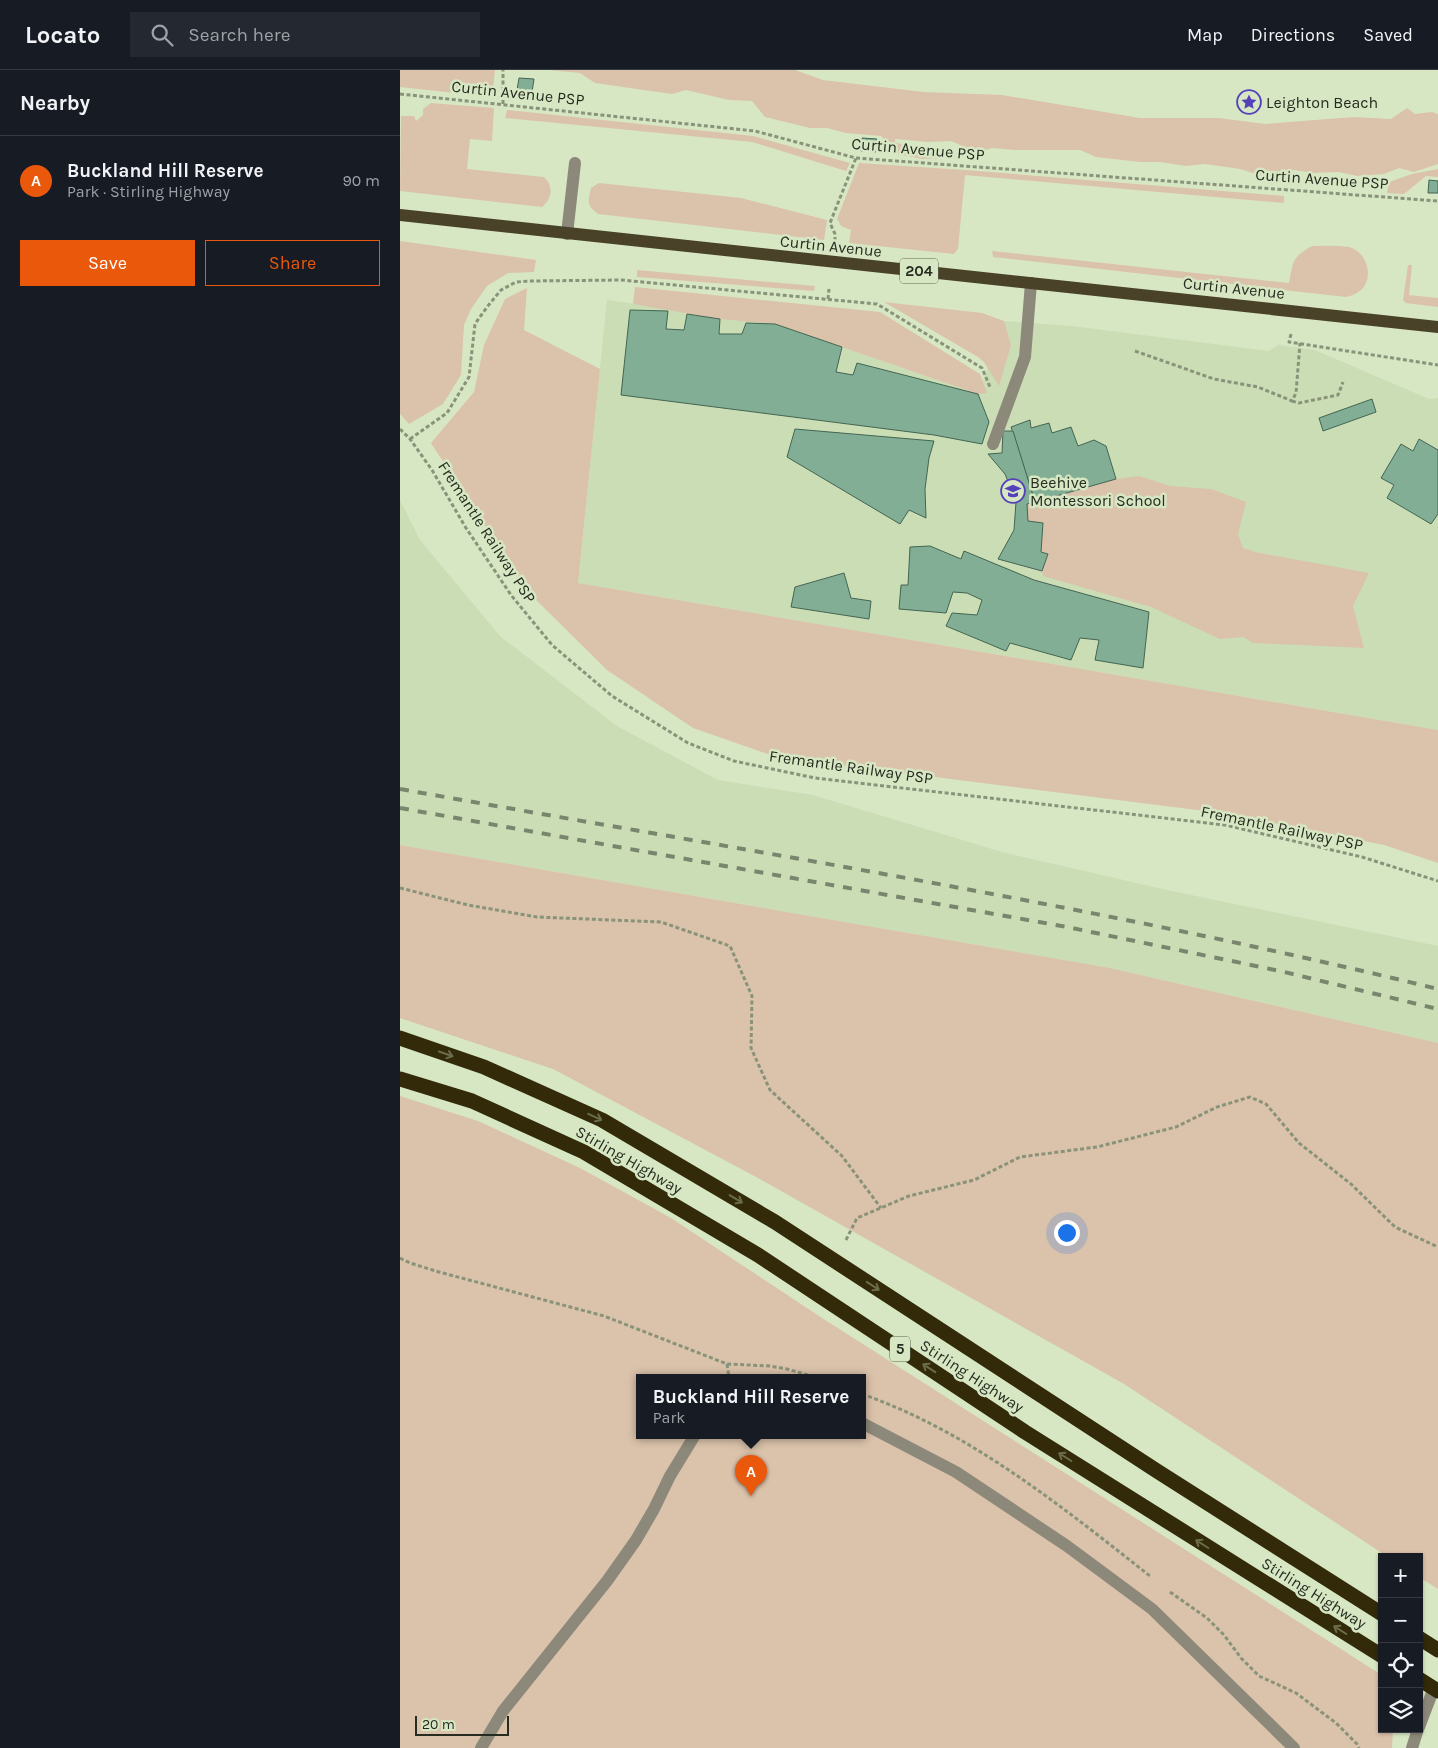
<!DOCTYPE html>
<html lang="en">
<head>
<meta charset="utf-8">
<style>
	:root { --surface:#171b24; --page:#242831; --text:#f1f3f6; --muted:#9ea1a6; --line:#363941; --accent:#ea580c }
	body { margin:0; font-family:Karla,sans-serif; background:var(--page); color:var(--text) }
	.controls { position:absolute; right:15px; bottom:15px; display:grid; overflow:hidden; border-radius:0px; box-shadow:0 1px 4px #0004 }
	.controls button { width:45px; height:45px; display:grid; place-items:center; padding:0; border:0; border-bottom:1px solid var(--line); background:var(--surface); color:var(--text); font:25px sans-serif }
	.scale { position:absolute; left:15px; bottom:12px; width:94px; box-sizing:border-box; padding-left:5px; border:2px solid #262c1f; border-top:0; font-size:14px; line-height:18px; white-space:nowrap; color:#262c1f; -webkit-text-stroke:4px #d7e7c4; paint-order:stroke }
	.you { position:absolute; left:666px; top:1162px; width:18px; height:18px; margin:-12px; border:4px solid #fff; border-radius:50%; background:#1a73e8; box-shadow:0 0 0 8px #1a73e833 }
	.badge { display:grid; place-items:center; width:32px; height:32px; border-radius:50%; background:var(--accent); color:#fff; font-size:16px; font-weight:700 }
	.pin { position:absolute; translate:-50% -41px; filter:drop-shadow(0 1px 2px #0008) }
	.pin::after { content:''; position:absolute; top:26px; width:18px; height:15px; background:inherit; clip-path:polygon(0 0,100% 0,50% 100%) }
	.popup { position:absolute; left:236px; top:1304px; width:230px; height:65px; box-sizing:border-box; display:grid; place-content:center; border-radius:0px; background:var(--surface); filter:drop-shadow(0 1px 4px #0005); font-size:16px; white-space:nowrap; color:var(--muted) }
	.popup b { font-size:19px; color:var(--text) }
	.popup::after { content:''; position:absolute; left:50%; top:100%; margin-left:-10px; border:10px solid transparent; border-top-color:var(--surface) }
	.list { margin:0; padding:0; list-style:none }
	h2 { display:flex; justify-content:space-between; align-items:center; height:65px; margin:0; padding:0 20px; font-size:21px }
	h2 small { font-size:16px; font-weight:400; color:var(--muted) }
	.list li { display:grid; grid-template-columns:32px 1fr auto; gap:15px; align-items:center; box-sizing:border-box; height:90px; padding:0 20px; border-top:1px solid var(--line) }
	.list b { display:block; font-size:19px; white-space:nowrap }
	.list p { margin:0; font-size:16px; white-space:nowrap; color:var(--muted) }
	.list em { font-size:16px; font-style:normal; color:var(--muted) }
	.actions { display:flex; gap:10px; padding:15px 20px }
	.actions a { flex:1; padding:11px 0; border:1px solid var(--accent); border-radius:0px; text-align:center; font-size:18px; color:var(--accent) }
	.actions .main { background:var(--accent); color:#fff }
	.icon { flex:none; width:28px; height:28px; fill:none; stroke:currentColor; stroke-width:2; stroke-linecap:round; stroke-linejoin:round }
	.map { position:relative; flex:none; width:1038px; height:1678px; overflow:hidden }
	header { display:flex; align-items:center; gap:30px; box-sizing:border-box; height:70px; padding:0 25px; background:var(--surface); border-bottom:1px solid var(--line) }
	header strong { font-size:24px }
	nav { display:flex; gap:28px; margin-inline-start:auto; font-size:18px }
	.search { width:350px; height:45px; background:var(--page); display:flex; align-items:center; gap:12px; box-sizing:border-box; padding:0 18px; border-radius:0px; color:var(--muted); font-size:19px }
	main { display:flex }
	aside { flex:1; background:var(--surface) }
	.map>svg:first-child { display:block }
	.built { fill:#cbddb4 }
	.green { fill:#dbc2ab; fill-rule:evenodd }
	.building { fill:#81ae94; stroke:#446552 }
	.lines { fill:none; stroke-linecap:round; stroke-linejoin:round }
	.path { stroke:#88937a; stroke-width:3; stroke-dasharray:4 2.5; stroke-linecap:butt }
	.minor { stroke:#8c897a; stroke-width:12 }
	.major { stroke:#494228; stroke-width:12 }
	.highway { stroke:#322a09; stroke-width:15 }
	.rail { stroke:#7a856e; stroke-width:4; stroke-dasharray:9 9; stroke-linecap:butt }
	.oneway { stroke:#6c6c4a }
	.labels { text-anchor:middle; dominant-baseline:central; stroke-width:5; stroke-linejoin:round; paint-order:stroke }
	.shield { fill:#d7e7c4; stroke:#5b6450; stroke-width:1 }
	.shield-label { font-size:15px; font-weight:bold; fill:#262c1f }
	.street-label { font-size:16px; fill:#262c1f; stroke:#d7e7c4 }
	.poi-label { font-size:16px; fill:#262c1f; stroke:#d7e7c4; text-anchor:start }
</style>
</head>
<body>
<header>
<strong>Locato</strong>
<div class="search"><svg class="icon" aria-label="search" viewBox="0 0 24 24"><circle cx="10" cy="10" r="6"/><path d="M15 15l6 6"/></svg>Search here</div>
<nav><a>Map</a><a>Directions</a><a>Saved</a></nav>
</header>
<main>
<aside>
<h2>Nearby<small></small></h2>
<ul class="list">
<li><span class="badge">A</span><div><b>Buckland Hill Reserve</b><p>Park · Stirling Highway</p></div><em>90 m</em></li>
</ul>
<div class="actions"><a class="main">Save</a><a>Share</a></div>
</aside>
<div class="map">
<svg width="1038" height="1678" viewBox="0 0 1038 1678">
	<rect width="100%" height="100%" fill="#d7e7c4"/>
	<g class="built">
		<polygon points="207,230 375,254 578,324 604,251 672,256 869,281 878,275 915,280 1029,329 1038,328 1038,660 178,513"/>
		<polygon points="0,430 20,470 100,566 217,656 318,710 413,725 602,782 767,820 1038,876 1038,973 710,898 0,775"/>
	</g>
	<g class="green">
		<polygon points="0,0 95,0 92,27 0,17"/>
		<path d="M149,0H395L423,10L523,22L602,25L740,48H819L865,54L954,47L991,49L1007,38L1015,44L1032,42L1038,44V94L1014,102L999,98L984,104L957,106L939,102L912,103L894,100L863,106L840,99L805,94L786,96L760,92H740L696,87L680,80H615L592,78L579,82L567,78L551,71L527,72L495,69V72C513,80 532,79 551,83L553,88L522,89L498,84L481,66L446,63L427,58H410L365,47L352,31L329,30L286,20L272,24L195,13L180,3Z"/>
		<path d="M31,33L94,38L92,71L70,69L67,99L144,107C154,116 152,129 142,137L0,121L1,46H14L16,51L23,45V39Z"/>
		<polygon points="107,40 353,66 450,93 446,101 352,72 105,48"/>
		<polygon points="459,93 565,100 884,126 884,133 565,105 558,179 554,184 449,173 451,160 441,156 437,149"/>
		<polygon points="1038,99 1038,107 1026,106 1004,124 987,123 989,112 1012,104"/>
		<path d="M199,113L341,128L427,150L424,170L198,144C186,135 188,132 191,118Z"/>
		<polygon points="0,171 136,190 134,202 108,203 87,216 71,239 64,255 61,305 43,334 9,354 0,344"/>
		<path d="M912,176C922,176 943,175 952,178C969,185 975,213 957,223C954,225 949,226 946,227L593,187L592,181L889,213C893,192 892,187 912,176Z"/>
		<polygon points="1008,195 1012,195 1009,225 1038,228 1038,237 1006,233 1003,230"/>
		<polygon points="237,200 415,216 414,221 237,207"/>
		<polygon points="235,217 480,242 580,304 587,323 578,324 375,254 320,249 233,234"/>
		<polygon points="127,218 124,260 200,299 178,513 1038,660 1038,793 984,775 821,743 376,687 293,658 207,600 127,521 31,373 74,322 84,275 105,229"/>
		<polygon points="484,232 582,243 604,251 611,275 599,316 584,292 578,287"/>
		<polygon points="739,406 770,416 811,419 846,432 838,464 843,478 855,482 969,503 953,536 964,578 853,573 843,567 820,569 751,537 643,506 642,501 647,484 641,482 643,453 628,451 627,434 716,409"/>
		<polygon points="0,775 710,898 1038,973 1038,1519 1019,1507 1019,1487 988,1487 724,1314 358,1108 153,999 0,948"/>
		<path d="M0,1026L78,1051L180,1098L271,1148L422,1248L980,1604L982,1608V1659H993L992,1678H0ZM240,1307H462V1365H240Z"/>
	</g>
	<g class="building">
		<polygon points="119,8 134,9 132,22 117,20"/>
		<polygon points="462,68 477,69 476,82 461,81"/>
		<polygon points="1029,110 1038,111 1038,123 1028,123"/>
		<polygon points="230,240 268,241 266,259 284,260 287,244 320,249 319,264 342,264 346,253 375,254 442,277 436,302 453,305 457,293 578,324 589,352 582,374 534,365 221,325"/>
		<polygon points="972,329 976,342 923,361 919,348"/>
		<polygon points="630,350 631,358 649,353 652,363 671,357 678,376 694,370 706,376 716,409 635,432 611,357"/>
		<polygon points="395,359 534,371 529,388 525,419 526,448 509,440 500,454 387,387"/>
		<polygon points="603,361 613,361 635,432 627,434 628,451 643,453 641,482 648,484 642,501 598,489 614,460 616,432 605,404 588,384 602,383"/>
		<polygon points="1019,369 1038,380 1038,444 1031,454 987,428 994,415 981,408 1001,374 1013,381"/>
		<polygon points="530,476 561,489 564,481 634,510 749,542 743,598 695,590 699,570 680,568 671,590 610,573 606,581 546,556 552,543 577,545 582,530 567,523 553,522 546,543 499,539 501,515 508,515 510,477"/>
		<polygon points="444,503 451,528 471,531 469,549 391,537 395,517"/>
	</g>
	<g class="lines">
		<g class="path">
			<polyline points="0,24 355,61 456,88 1038,131"/>
			<polyline points="103,34 103,0"/>
			<polyline points="435,171 435,164 430,153 456,88"/>
			<polyline points="428,229 429,219"/>
			<polyline points="891,264 889,272 1038,295"/>
			<polyline points="735,281 814,309 858,317 892,331 896,323 900,273"/>
			<polyline points="892,331 899,333 938,325 943,312"/>
			<polyline points="0,359 10,369 32,400 66,458 111,525 152,575 212,626 288,673 334,691 415,708 825,755 962,787 1038,811"/>
			<polyline points="10,369 47,343 69,307 75,254 87,237 101,220 116,212 129,211 221,210 477,234 582,298 590,317"/>
			<polyline points="0,818 68,835 137,847 261,852 330,876 352,926 351,978 370,1020 442,1086 481,1138"/>
			<polyline points="446,1170 457,1148 509,1126 574,1110 620,1087 697,1077 776,1057 817,1037 850,1027 866,1034 899,1073 951,1114 995,1157 1038,1177"/>
			<polyline points="0,1188 10,1193 39,1202 204,1246 327,1294 370,1296 387,1299 415,1307"/>
			<polyline points="327,1294 329,1307"/>
			<path d="M462,1324C570,1362 661,1436 750,1506"/>
			<polyline points="770,1522 807,1548 824,1565 841,1588 859,1606 896,1623 936,1653 957,1674 959,1678"/>
		</g>
		<g class="minor">
			<polyline points="167,164 175,93"/>
			<polyline points="593,374 625,287 631,213"/>
			<polyline points="462,1353 556,1402 667,1476 752,1539 894,1678"/>
			<polyline points="1019,1657 1034,1618"/>
			<polyline points="81,1678 103,1641 207,1511 236,1470 254,1439 270,1406 295,1365"/>
			<polyline points="1012,1678 1018,1659"/>
		</g>
		<polyline class="major" points="0,145 1038,257"/>
		<g class="highway">
			<polyline points="0,968 84,997 202,1050 375,1152 757,1401 982,1544"/>
			<polyline points="0,1009 72,1031 184,1082 358,1185 625,1362 982,1586"/>
			<polyline points="1019,1568 1038,1580"/>
			<polyline points="1019,1609 1038,1621"/>
		</g>
		<g class="rail">
			<path d="M0,719C347,781 696,835 1038,919"/>
			<polyline points="0,738 667,857 880,901 1038,939"/>
		</g>
	</g>
	<defs><path id="oneway-shaft" d="M-6 0H5M1.5-3L5.5 0L1.5 3" fill="none" stroke-width="1.6" stroke-linecap="round" stroke-linejoin="round" transform="scale(1.25)"/></defs>
	<g class="oneway">
		<use href="#oneway-shaft" transform="translate(46 984) rotate(19)"/>
		<use href="#oneway-shaft" transform="translate(195 1047) rotate(25)"/>
		<use href="#oneway-shaft" transform="translate(336 1129) rotate(31)"/>
		<use href="#oneway-shaft" transform="translate(473 1216) rotate(33)"/>
		<use href="#oneway-shaft" transform="translate(529 1298) rotate(-147)"/>
		<use href="#oneway-shaft" transform="translate(665 1387) rotate(-148)"/>
		<use href="#oneway-shaft" transform="translate(802 1474) rotate(-148)"/>
		<use href="#oneway-shaft" transform="translate(940 1560) rotate(-148)"/>
	</g>
	<defs>
		<g id="sight-ring" transform="scale(1.25)"><circle r="9.5" fill="#d7e7c4" stroke="#5542ba" stroke-width="1.5"/><path d="M0-6L1.8-2.2L6-1.7L2.9 1.2L3.7 5.4L0 3.3L-3.7 5.4L-2.9 1.2L-6-1.7L-1.8-2.2Z" fill="#5542ba"/></g>
		<g id="school-ring" transform="scale(1.25)"><circle r="9.5" fill="#d7e7c4" stroke="#5542ba" stroke-width="1.5"/><path d="M0-5L7-2L0 1L-7-2ZM-4 1L0 2.5L4 1V4Q0 6-4 4Z" fill="#5542ba"/></g>
	</defs>
	<g fill-rule="evenodd">
		<use href="#sight-ring" x="849" y="32"/>
		<use href="#school-ring" x="613" y="421"/>
	</g>
	<g class="labels">
		<g class="shield">
			<rect x="500" y="188.5" width="38" height="25" rx="4"/>
			<rect x="490" y="1266.5" width="20" height="25" rx="4"/>
		</g>
		<g class="shield-label">
			<text x="519" y="201">204</text>
			<text x="500" y="1279">5</text>
		</g>
		<g class="street-label">
			<text transform="translate(118 23) rotate(6)">Curtin Avenue PSP</text>
			<text transform="translate(518 79) rotate(5)">Curtin Avenue PSP</text>
			<text transform="translate(922 109) rotate(4)">Curtin Avenue PSP</text>
			<text transform="translate(431 176) rotate(6)">Curtin Avenue</text>
			<text transform="translate(834 218) rotate(6)">Curtin Avenue</text>
			<text transform="translate(87 462) rotate(57)">Fremantle Railway PSP</text>
			<text transform="translate(451 697) rotate(8)">Fremantle Railway PSP</text>
			<text transform="translate(882 758) rotate(12)">Fremantle Railway PSP</text>
			<text transform="translate(229 1090) rotate(30)">Stirling Highway</text>
			<text transform="translate(572 1306) rotate(33)">Stirling Highway</text>
			<text transform="translate(914 1523) rotate(32)">Stirling Highway</text>
		</g>
		<g class="poi-label">
			<text x="866" y="32">Leighton Beach</text>
			<text x="630" y="412">Beehive<tspan x="630" dy="18">Montessori School</tspan></text>
		</g>
	</g>
</svg>
<div class="controls">
<button>+</button>
<button>−</button>
<button><svg class="icon" aria-label="locate" viewBox="0 0 24 24"><circle cx="12" cy="12" r="6"/><path d="M12 2v4M12 18v4M2 12h4M18 12h4"/></svg></button>
<button><svg class="icon" aria-label="layers" viewBox="0 0 24 24"><path d="M12 4l9 5-9 5-9-5zM3 14l9 5 9-5"/></svg></button>
</div>
<div class="scale">20 m</div>
<div class="you"></div>
<div class="pin badge" style="left:351px;top:1426px">A</div>
<div class="popup"><b>Buckland Hill Reserve</b>Park</div>
</div>
</main>
</body>
</html>
